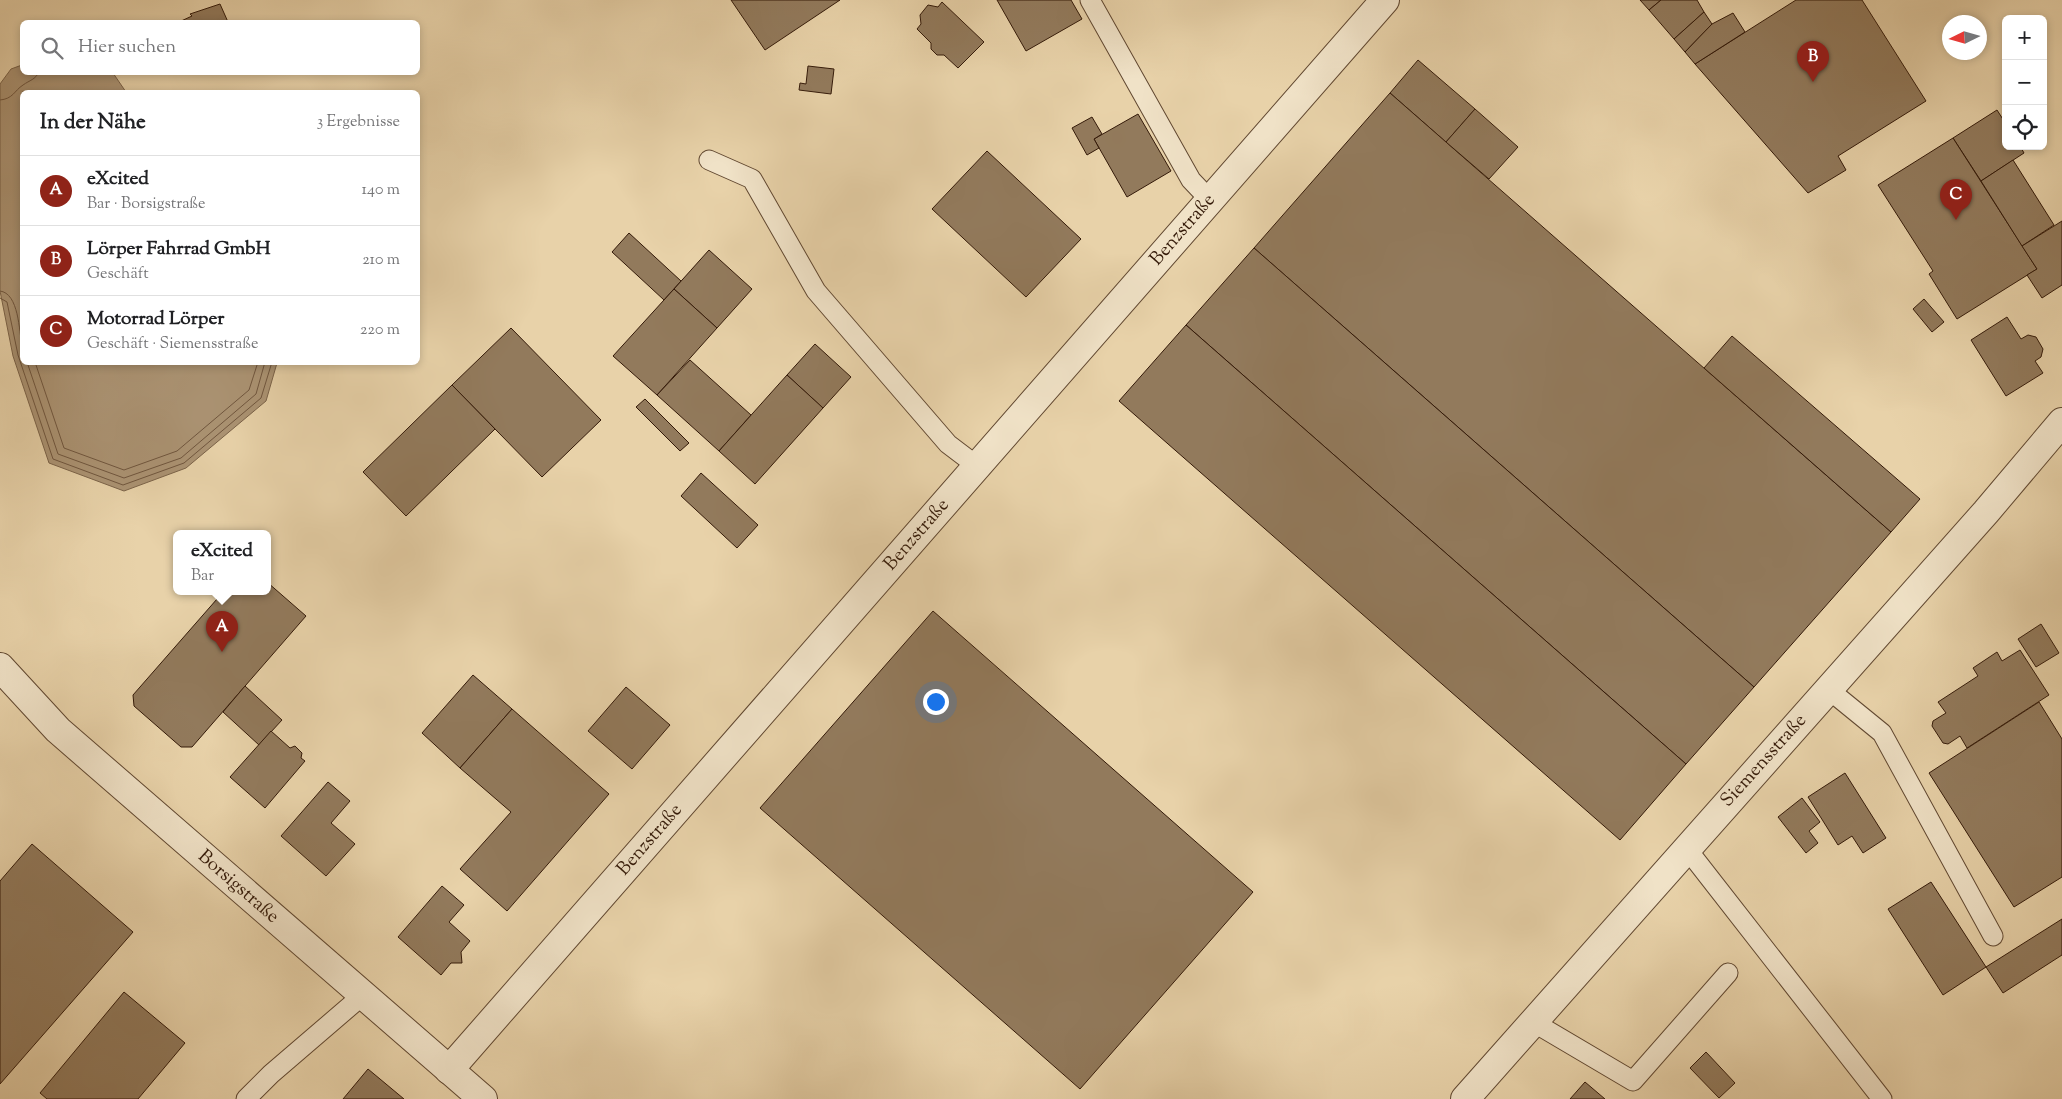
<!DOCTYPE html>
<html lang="de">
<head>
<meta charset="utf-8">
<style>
	:root { --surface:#fff; --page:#f6f6f6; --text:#202124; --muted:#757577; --line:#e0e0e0; --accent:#8f2418 }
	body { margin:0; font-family:"Sorts Mill Goudy",serif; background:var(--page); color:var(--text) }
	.controls { position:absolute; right:15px; top:15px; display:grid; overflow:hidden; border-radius:8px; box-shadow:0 2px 8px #0003 }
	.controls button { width:45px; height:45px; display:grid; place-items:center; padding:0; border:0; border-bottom:1px solid var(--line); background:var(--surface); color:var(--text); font:25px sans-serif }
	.compass { position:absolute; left:1942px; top:15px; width:45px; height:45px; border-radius:50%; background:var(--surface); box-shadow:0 2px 8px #0003; rotate:265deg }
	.you { position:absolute; left:935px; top:701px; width:18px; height:18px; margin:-12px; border:4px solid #fff; border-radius:50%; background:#1a73e8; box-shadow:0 0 0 8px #1a73e833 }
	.badge { display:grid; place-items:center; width:32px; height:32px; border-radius:50%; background:var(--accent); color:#fff; font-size:16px; font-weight:700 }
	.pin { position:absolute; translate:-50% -41px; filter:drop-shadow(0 1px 2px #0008) }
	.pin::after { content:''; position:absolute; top:26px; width:18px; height:15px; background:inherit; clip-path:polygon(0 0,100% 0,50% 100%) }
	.popup { position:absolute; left:173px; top:530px; width:98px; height:65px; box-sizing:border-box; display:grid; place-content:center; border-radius:8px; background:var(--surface); filter:drop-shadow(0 1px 4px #0005); font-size:16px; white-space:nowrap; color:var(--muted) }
	.popup b { font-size:19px; color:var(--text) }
	.popup::after { content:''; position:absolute; left:50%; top:100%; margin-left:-10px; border:10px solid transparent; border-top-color:var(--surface) }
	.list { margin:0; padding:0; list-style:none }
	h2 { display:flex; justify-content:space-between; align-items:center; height:65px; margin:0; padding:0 20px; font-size:21px }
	h2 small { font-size:16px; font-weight:400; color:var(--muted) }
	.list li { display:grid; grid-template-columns:32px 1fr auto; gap:15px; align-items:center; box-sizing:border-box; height:70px; padding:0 20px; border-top:1px solid var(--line) }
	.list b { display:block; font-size:19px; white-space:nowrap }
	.list p { margin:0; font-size:16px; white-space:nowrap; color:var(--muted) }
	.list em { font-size:16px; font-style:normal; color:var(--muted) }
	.icon { flex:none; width:28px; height:28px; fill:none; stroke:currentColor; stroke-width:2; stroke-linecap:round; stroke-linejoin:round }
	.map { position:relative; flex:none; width:2062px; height:1099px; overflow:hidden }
	.search { position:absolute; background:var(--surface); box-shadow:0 2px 8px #0003; left:20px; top:20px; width:400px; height:55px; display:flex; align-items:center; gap:12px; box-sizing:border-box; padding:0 18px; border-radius:8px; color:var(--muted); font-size:19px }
	.panel { position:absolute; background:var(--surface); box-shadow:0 2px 8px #0003; left:20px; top:90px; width:400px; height:275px; border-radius:8px }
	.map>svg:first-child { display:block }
	.water { fill:#ab9373; stroke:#7b6349 }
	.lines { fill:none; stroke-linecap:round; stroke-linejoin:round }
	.shore { stroke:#70563e; stroke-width:1 }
	.building { fill:#927a5c; stroke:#341a09 }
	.lane-casing { stroke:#614831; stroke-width:21 }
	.street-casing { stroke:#614831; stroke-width:30 }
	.lane { stroke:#f0e2c7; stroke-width:19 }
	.street { stroke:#f0e2c7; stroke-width:28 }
	.labels { text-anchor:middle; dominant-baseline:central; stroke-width:5; stroke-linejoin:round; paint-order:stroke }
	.street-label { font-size:19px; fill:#341a09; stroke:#f0e2c7 }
</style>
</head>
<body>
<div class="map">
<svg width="2062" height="1099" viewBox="0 0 2062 1099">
	<rect width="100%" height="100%" fill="#e8d2a9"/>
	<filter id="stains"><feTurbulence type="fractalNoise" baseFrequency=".004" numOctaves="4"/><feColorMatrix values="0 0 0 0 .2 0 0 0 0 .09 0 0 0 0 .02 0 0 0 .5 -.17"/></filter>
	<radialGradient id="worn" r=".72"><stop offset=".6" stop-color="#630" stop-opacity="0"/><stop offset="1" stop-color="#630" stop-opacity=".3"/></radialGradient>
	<polygon class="water" points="22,65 22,72 113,73 126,92 22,92 22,362 277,363 266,401 186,468 124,491 49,463 13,356 0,291 0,84 11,69"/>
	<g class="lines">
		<g class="shore">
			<path d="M0,100C13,99 14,91 23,85C30,80 35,80 39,72"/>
			<path d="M0,291C19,293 19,331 22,346"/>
			<polyline points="0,298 7,302 18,355 53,459 123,485 184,463 261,398 272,362"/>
			<polyline points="27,362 58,454 124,478 181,458 256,394 265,362"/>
			<polyline points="35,362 64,448 124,470 177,451 249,390 258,362"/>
		</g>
	</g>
	<g class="building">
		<polygon points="731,0 840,0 765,50"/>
		<polygon points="997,0 1071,0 1082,19 1026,51"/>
		<polygon points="1640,0 1661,0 1649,10"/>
		<polygon points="1661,0 1697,0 1704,12 1674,39 1649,10"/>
		<polygon points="1796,0 1862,0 1926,101 1838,156 1846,170 1808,193 1695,64"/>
		<polygon points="942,2 984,42 958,68 944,55 937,55 931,49 931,43 917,29 921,24 920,15 928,5 938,7"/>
		<polygon points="220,4 228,22 179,22 192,16 190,14"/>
		<polygon points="1704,12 1712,24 1685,52 1674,39"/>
		<polygon points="1733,13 1745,32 1695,64 1685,52 1712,24"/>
		<polygon points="1418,60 1475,109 1446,142 1390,93"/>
		<polygon points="808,66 834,69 831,94 799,90 800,83 806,84"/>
		<polygon points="1390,93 1891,532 1754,687 1254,248"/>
		<polygon points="1475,109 1518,147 1489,179 1446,142"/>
		<polygon points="1997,110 2006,124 2006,146 2020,146 2024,153 1981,181 1953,138"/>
		<polygon points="1138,114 1171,171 1127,197 1094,139"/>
		<polygon points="1092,117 1102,134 1094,139 1099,148 1087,155 1072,128"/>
		<polygon points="1953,138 2037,269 1957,319 1929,274 1933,271 1878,185"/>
		<polygon points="987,151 1081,239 1026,297 932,209"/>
		<polygon points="2013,160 2054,225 2022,246 1981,181"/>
		<polygon points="2062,221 2062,285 2042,298 2027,275 2037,269 2022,246"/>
		<polygon points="629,233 681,281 664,300 612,252"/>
		<polygon points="1254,248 1754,687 1686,764 1186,325"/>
		<polygon points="709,250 752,289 717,328 674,289"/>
		<polygon points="674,289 717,328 657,395 613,356"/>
		<polygon points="1924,299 1944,322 1932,332 1913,309"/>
		<polygon points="2007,317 2021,339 2028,335 2036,337 2043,349 2041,357 2035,361 2043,373 2006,396 1971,340"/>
		<polygon points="1186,325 1686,764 1620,840 1119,401"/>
		<polygon points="511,328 601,420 542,477 452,385"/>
		<polygon points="1732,336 1920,499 1891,532 1704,368"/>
		<polygon points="815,344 851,377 823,408 787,375"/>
		<polygon points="690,360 751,415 719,451 657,395"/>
		<polygon points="787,375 823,408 755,484 719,451"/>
		<polygon points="452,385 495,429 406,516 363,472"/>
		<polygon points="645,399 689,443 680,451 636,407"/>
		<polygon points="701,473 758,525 737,548 681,496"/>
		<polygon points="267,582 306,616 192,747 181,747 134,706 133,695 224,591 267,591"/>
		<polygon points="933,611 1253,892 1080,1089 760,808"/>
		<polygon points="2041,624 2059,653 2036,667 2018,639"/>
		<polygon points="2020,650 2049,695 1967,748 1960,736 1948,744 1943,743 1932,726 1933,721 1946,713 1938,702 1978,676 1973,668 1997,652 2002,661"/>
		<polygon points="473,675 512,709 460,768 422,733"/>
		<polygon points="245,686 282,720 259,745 223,712"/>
		<polygon points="626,687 670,725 632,769 588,731"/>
		<polygon points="2039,702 2062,739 2062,877 2014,907 1929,773"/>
		<polygon points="512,709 609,794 507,911 460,869 511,812 460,768"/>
		<polygon points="271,731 290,748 295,746 302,753 301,758 305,761 265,808 230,777"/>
		<polygon points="1845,773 1886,838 1863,853 1852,836 1838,845 1808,797"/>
		<polygon points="328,782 350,801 331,823 355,844 326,876 281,836"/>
		<polygon points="1802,798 1820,822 1809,831 1818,843 1806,853 1778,817"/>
		<polygon points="32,844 133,932 0,1084 0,881"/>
		<polygon points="1931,882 1986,967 1943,995 1888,909"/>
		<polygon points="442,886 464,905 449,922 470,941 461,952 462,963 451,963 441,975 398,937"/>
		<polygon points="2062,919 2062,955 2003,993 1986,967"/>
		<polygon points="124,992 185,1043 138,1099 47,1099 40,1093"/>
		<polygon points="1706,1052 1735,1083 1719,1098 1690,1068"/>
		<polygon points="368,1069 404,1099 343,1099"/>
		<polygon points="1585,1082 1605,1099 1570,1099"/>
	</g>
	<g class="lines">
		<g class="lane-casing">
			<g id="lane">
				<polyline points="1090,0 1191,180 1210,200"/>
				<polyline points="709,160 752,179 816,291 948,444 977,466"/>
				<polyline points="1828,689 1882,733 1993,936"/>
				<polyline points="1687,849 1882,1099"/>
				<polyline points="1533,1022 1633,1081 1728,973"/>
				<polyline points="246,1099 271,1074 363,995"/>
			</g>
		</g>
		<g class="street-casing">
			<g id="street">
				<polyline points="0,667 58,730 483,1099"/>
				<polyline points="449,1070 1385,0"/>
				<polyline points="1465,1099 1986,512 2062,422"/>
			</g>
		</g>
		<use href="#lane" class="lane"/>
		<use href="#street" class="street"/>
	</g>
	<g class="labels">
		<g class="street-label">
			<text transform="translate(1183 230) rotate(-49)">Benzstraße</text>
			<text transform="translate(917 535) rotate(-49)">Benzstraße</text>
			<text transform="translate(1764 761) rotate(-48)">Siemensstraße</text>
			<text transform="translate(650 840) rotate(-49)">Benzstraße</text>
			<text transform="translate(238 887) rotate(41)">Borsigstraße</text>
		</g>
	</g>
	<rect width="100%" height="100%" filter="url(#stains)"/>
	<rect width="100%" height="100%" fill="url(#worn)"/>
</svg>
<div class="controls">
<button>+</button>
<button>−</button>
<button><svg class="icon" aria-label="locate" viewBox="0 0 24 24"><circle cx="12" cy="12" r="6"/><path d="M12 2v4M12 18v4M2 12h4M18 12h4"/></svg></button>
</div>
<svg class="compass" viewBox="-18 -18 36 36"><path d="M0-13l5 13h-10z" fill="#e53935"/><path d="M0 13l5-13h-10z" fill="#757577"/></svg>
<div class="you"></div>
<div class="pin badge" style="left:222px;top:652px">A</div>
<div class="popup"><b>eXcited</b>Bar</div>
<div class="pin badge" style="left:1813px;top:82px">B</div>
<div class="pin badge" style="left:1956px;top:220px">C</div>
<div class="search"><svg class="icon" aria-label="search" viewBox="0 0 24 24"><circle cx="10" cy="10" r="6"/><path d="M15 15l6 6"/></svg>Hier suchen</div>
<section class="panel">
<h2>In der Nähe<small>3 Ergebnisse</small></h2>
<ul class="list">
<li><span class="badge">A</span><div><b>eXcited</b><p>Bar · Borsigstraße</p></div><em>140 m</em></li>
<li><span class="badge">B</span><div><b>Lörper Fahrrad GmbH</b><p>Geschäft</p></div><em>210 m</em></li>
<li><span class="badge">C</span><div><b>Motorrad Lörper</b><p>Geschäft · Siemensstraße</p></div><em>220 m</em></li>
</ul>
</section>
</div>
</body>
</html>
